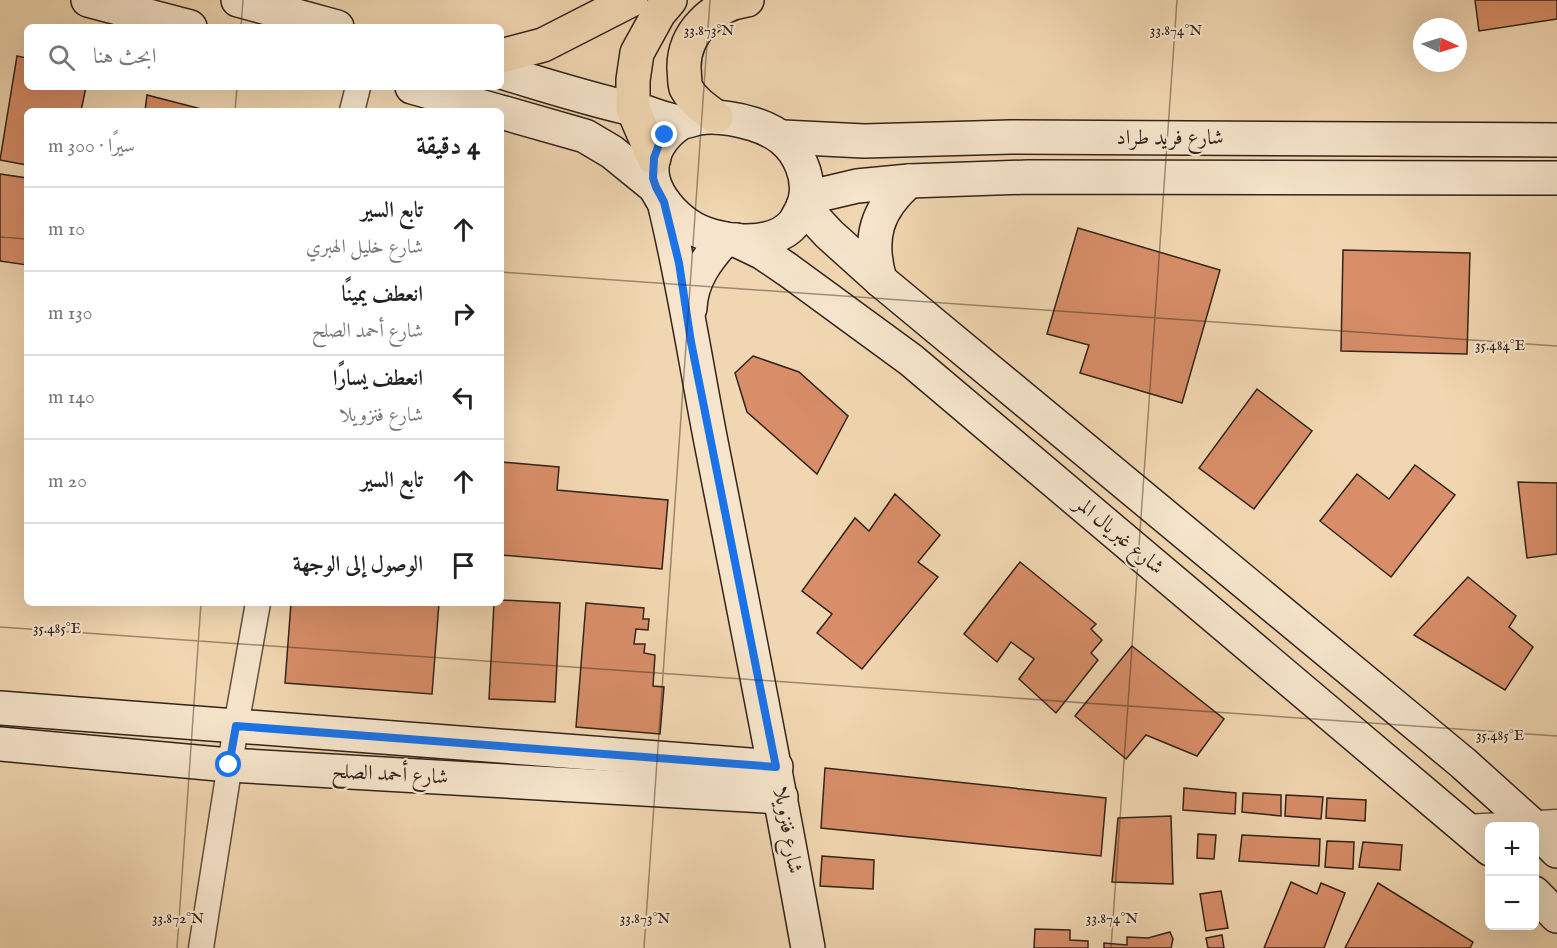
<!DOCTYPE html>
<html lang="ar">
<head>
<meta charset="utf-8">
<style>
	:root { --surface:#fff; --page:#f2f2f2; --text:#222; --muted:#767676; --line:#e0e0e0 }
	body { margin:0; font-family:"IM FELL English",Amiri,serif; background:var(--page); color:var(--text); direction:rtl }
	.controls { position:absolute; right:18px; bottom:18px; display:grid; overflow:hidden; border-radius:9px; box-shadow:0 6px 24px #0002 }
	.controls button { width:54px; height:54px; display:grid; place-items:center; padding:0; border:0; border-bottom:2px solid var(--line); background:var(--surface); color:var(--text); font:30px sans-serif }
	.compass { position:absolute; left:1413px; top:18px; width:54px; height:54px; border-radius:50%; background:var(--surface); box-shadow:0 6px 24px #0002; rotate:94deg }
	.stop { position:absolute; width:18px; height:18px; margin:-14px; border:4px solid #1a73e8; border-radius:50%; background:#fff }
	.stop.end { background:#1a73e8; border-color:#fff; box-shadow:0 2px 6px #0008 }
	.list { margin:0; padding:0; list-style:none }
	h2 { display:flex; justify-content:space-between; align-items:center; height:78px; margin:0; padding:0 24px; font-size:26px }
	h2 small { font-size:20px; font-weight:400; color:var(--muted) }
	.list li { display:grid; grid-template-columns:39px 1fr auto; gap:18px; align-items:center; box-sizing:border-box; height:84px; padding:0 24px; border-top:2px solid var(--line) }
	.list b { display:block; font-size:22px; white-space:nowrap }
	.list p { margin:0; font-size:20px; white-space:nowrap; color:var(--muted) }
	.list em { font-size:20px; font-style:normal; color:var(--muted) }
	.icon { flex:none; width:33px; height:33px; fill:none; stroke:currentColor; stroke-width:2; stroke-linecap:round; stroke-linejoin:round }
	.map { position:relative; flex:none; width:1557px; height:948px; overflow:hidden; direction:ltr }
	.search { position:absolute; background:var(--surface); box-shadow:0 6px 24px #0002; left:24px; top:24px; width:480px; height:66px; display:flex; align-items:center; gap:15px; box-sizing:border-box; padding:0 21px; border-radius:9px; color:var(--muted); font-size:22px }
	.panel { position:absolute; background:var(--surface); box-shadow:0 6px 24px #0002; left:24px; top:108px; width:480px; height:498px; border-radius:9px; direction:rtl }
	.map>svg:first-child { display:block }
	.building { fill:#d88e68; stroke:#32231c; stroke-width:1.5 }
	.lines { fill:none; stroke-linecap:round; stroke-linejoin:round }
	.street-casing { stroke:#625041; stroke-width:27 }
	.secondary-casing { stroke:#32231c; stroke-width:36 }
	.primary-casing { stroke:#32231c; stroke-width:36 }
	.street { stroke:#f6e5cc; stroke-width:24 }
	.secondary { stroke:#f6e5cc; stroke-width:33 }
	.primary { stroke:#f1d7b1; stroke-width:33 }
	.route { stroke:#1a73e8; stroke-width:8 }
	.ticks { fill:none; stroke:#32231c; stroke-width:1.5; stroke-opacity:0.45 }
	.labels { text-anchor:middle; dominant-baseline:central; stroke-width:4.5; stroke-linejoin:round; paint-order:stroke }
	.street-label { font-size:21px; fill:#32231c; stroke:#f6e5cc }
	.ticks-label { font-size:15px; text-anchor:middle; fill:#32231c; stroke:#f6e5cc; stroke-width:4.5; stroke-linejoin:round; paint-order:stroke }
</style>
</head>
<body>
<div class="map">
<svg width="1557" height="948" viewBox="0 0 1557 948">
	<rect width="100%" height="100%" fill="#f1d7b1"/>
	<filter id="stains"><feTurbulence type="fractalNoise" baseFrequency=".00333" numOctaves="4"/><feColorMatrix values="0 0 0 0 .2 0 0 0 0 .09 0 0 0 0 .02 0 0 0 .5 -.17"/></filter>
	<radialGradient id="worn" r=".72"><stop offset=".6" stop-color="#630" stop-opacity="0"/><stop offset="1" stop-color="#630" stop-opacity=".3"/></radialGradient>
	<g class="building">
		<polygon points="1475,0 1557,0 1557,19 1479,31"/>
		<polygon points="17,56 27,58 27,87 86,87 81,111 27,111 27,165 0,160"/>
		<polygon points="147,95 209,111 145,111"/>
		<polygon points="0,174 27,178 27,265 0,261"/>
		<polygon points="1078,228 1220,270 1182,403 1080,373 1089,345 1047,334"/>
		<polygon points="1343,250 1470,253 1467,354 1341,351"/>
		<polygon points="753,356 799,372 848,416 817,474 747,412 735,373"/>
		<polygon points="1257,389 1312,431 1254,509 1199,468"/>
		<polygon points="501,462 559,467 557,490 668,500 662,569 501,555"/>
		<polygon points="1415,465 1455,495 1391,577 1320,521 1357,474 1389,499"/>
		<polygon points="1518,482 1557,483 1557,554 1527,558"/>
		<polygon points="895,494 940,535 918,562 938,577 862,669 817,633 832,614 802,591 855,518 869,531"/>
		<polygon points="1020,562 1096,624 1091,629 1102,640 1091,653 1098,660 1056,713 1019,679 1034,659 1011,642 997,662 964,634"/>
		<polygon points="1468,577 1516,616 1509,627 1533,647 1505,690 1414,635"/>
		<polygon points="501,600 560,603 555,702 489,699 494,603 501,603"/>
		<polygon points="291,603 439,603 432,694 285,683"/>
		<polygon points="586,603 644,608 643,619 649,619 648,630 636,629 634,644 645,644 644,653 655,655 653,686 664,687 660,734 576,727"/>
		<polygon points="1132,646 1224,719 1197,756 1146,735 1126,759 1075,716"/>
		<polygon points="825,768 1106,798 1101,856 821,828"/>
		<polygon points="1184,788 1236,793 1235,814 1183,810"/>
		<polygon points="1243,793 1281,795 1281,816 1242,812"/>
		<polygon points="1286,795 1323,797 1321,819 1285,816"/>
		<polygon points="1327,798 1366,800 1365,821 1326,818"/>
		<polygon points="1171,816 1173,884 1112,882 1118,818"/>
		<polygon points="1198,834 1216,835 1214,859 1197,858"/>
		<polygon points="1242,835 1320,839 1319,866 1239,861"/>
		<polygon points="1327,841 1354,842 1353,869 1325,867"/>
		<polygon points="1363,842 1402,845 1400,870 1359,867"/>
		<polygon points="822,856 874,860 873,889 820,886"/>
		<polygon points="1291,882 1317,894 1321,883 1345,893 1324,948 1264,948"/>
		<polygon points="1378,883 1473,942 1470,948 1345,948"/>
		<polygon points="1221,891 1228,928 1206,931 1200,894"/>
		<polygon points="1035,929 1070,930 1070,940 1088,941 1088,948 1034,948"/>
		<polygon points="1170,932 1173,939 1171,948 1104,948 1104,943 1127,945 1127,937 1148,938"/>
		<polygon points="1222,935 1224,948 1208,948 1206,938"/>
	</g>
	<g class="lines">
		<g class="street-casing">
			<g id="street">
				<polyline points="352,111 358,87"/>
				<polyline points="1465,827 1557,822"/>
				<polyline points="201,948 236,726 258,603"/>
			</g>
		</g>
		<g class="secondary-casing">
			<g id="secondary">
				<polyline points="88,0 190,27"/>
				<polyline points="238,0 337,27"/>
				<path d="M501,72C545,85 588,99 633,109C649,112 665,121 681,122C687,122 693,119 699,118C717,115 736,119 753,124C776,131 793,143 802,166C808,181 808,197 801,211C799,214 797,219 794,223C772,250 714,243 688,225C673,215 657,197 653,179C648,155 662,134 682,122"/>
				<polyline points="412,87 497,111"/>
				<polyline points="501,112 585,136 612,152 655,187"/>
				<polyline points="783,137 864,141 1011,137 1557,140"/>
				<polyline points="806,198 857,186 909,181 1028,177 1557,178"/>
				<path d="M664,202C684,283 696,366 712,447C745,614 778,781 808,948"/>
				<polyline points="803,206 829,234 880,280 1463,763 1533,826"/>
				<polyline points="736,240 763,253 788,270 911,360 1490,849"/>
				<path d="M880,280C868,238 876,210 909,181"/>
				<path d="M690,308C691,280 707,259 725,239"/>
				<polyline points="0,708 776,767"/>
				<polyline points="0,744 229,765 781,797"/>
				<polyline points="1534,828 1557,851"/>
				<polyline points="1534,893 1557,916"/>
			</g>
		</g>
		<g class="primary-casing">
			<g id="primary">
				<polyline points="501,56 543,45 631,0"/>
				<path d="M716,117C705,109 693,101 686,88C684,82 685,75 684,69C683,33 713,5 747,0"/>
				<polyline points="654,158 633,109 633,80 637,53 659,13 670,0"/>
			</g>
		</g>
		<use href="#street" class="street"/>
		<use href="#secondary" class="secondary"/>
		<use href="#primary" class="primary"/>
	</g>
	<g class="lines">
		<polyline class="route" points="229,765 236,726 776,767 691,342 679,263 664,202 656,187 653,178 654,158 659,144 665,135"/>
	</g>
	<path class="ticks" d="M241,27L243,0M235,111L237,87M0,237L27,239M501,272L1557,346M0,627L1557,736M177,948L201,603M644,948L710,0M1111,948L1177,0"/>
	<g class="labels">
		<g class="street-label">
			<text x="1170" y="138">شارع فريد طراد</text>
			<text transform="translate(1119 536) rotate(40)">شارع غبريال المر</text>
			<text transform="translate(390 775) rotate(3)">شارع أحمد الصلح</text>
			<text transform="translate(787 830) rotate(80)">شارع فنزويلا</text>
		</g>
	</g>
	<g class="ticks-label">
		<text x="709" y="35">33.873°N</text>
		<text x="1176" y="35">33.874°N</text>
		<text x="1500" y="350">35.484°E</text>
		<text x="57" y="633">35.485°E</text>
		<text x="1500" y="740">35.485°E</text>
		<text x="178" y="923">33.872°N</text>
		<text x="645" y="923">33.873°N</text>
		<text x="1112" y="923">33.874°N</text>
	</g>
	<rect width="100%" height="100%" filter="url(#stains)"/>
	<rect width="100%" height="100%" fill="url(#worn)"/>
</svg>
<div class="controls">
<button>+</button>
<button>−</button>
</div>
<svg class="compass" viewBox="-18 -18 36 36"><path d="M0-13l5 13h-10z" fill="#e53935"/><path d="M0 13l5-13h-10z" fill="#767676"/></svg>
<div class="stop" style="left:229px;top:765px"></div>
<div class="stop end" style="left:665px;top:135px"></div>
<div class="search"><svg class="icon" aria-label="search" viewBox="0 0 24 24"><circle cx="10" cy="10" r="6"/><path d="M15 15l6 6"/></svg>ابحث هنا</div>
<section class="panel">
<h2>4 دقيقة<small>سيرًا · 300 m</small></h2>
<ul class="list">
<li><svg class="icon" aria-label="ahead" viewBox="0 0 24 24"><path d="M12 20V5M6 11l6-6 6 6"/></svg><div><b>تابع السير</b><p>شارع خليل الهبري</p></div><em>10 m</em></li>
<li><svg class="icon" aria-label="right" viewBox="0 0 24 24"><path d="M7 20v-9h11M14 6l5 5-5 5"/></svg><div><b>انعطف يمينًا</b><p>شارع أحمد الصلح</p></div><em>130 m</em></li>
<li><svg class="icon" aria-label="left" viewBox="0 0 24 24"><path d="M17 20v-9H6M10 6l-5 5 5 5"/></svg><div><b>انعطف يسارًا</b><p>شارع فنزويلا</p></div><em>140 m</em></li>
<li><svg class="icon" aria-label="ahead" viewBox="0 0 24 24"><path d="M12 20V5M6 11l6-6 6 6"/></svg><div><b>تابع السير</b></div><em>20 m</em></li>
<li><svg class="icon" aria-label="arrive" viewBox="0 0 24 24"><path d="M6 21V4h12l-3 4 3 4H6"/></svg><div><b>الوصول إلى الوجهة</b></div></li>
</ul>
</section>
</div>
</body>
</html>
